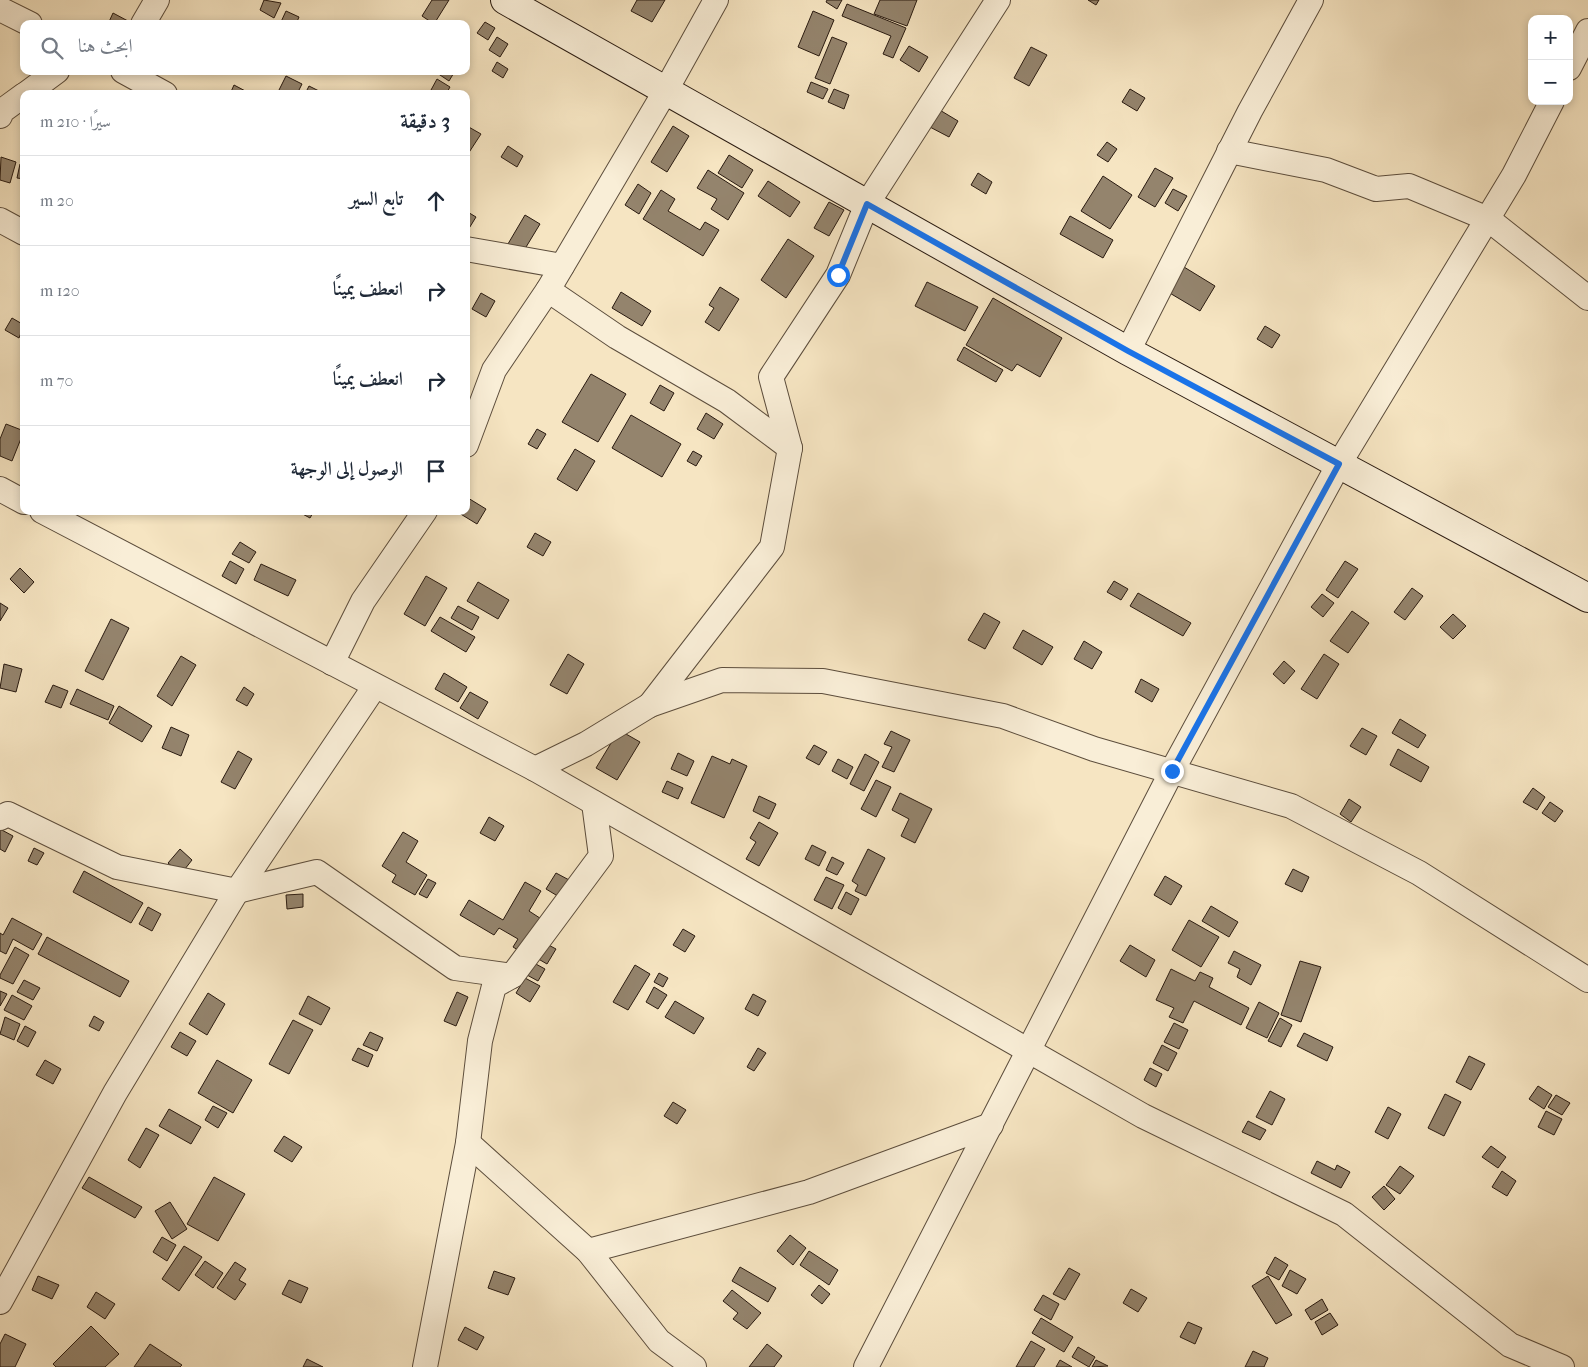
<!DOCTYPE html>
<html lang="ar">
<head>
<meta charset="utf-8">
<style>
	:root { --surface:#fff; --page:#f6f6f7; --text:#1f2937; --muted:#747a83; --line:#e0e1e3 }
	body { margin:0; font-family:"IM FELL French Canon",Amiri,serif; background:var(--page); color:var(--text); direction:rtl }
	.controls { position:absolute; right:15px; top:15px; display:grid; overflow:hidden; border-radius:10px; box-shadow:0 2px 8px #0003 }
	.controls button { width:45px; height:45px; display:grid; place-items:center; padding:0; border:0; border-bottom:1px solid var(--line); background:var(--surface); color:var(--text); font:25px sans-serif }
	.stop { position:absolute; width:15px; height:15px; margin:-11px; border:4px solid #1a73e8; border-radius:50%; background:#fff }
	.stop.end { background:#1a73e8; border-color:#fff; box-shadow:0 1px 5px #0008 }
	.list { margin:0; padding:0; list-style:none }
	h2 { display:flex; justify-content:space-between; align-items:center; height:65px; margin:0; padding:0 20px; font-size:21px }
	h2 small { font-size:16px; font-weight:400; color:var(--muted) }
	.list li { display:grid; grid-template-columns:32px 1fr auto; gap:15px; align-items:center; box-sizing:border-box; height:90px; padding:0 20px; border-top:1px solid var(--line) }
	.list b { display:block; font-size:19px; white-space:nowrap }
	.list em { font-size:16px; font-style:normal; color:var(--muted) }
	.icon { flex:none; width:28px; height:28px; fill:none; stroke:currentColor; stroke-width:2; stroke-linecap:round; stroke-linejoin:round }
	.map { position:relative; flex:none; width:1588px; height:1367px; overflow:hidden; direction:ltr }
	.search { position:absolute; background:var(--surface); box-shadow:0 2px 8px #0003; left:20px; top:20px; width:450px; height:55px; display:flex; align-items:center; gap:12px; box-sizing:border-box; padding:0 18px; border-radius:10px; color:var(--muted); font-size:19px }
	.panel { position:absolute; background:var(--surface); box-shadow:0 2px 8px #0003; left:20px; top:90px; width:450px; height:425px; border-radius:10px; direction:rtl }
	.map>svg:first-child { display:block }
	.building { fill:#94846d; stroke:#291a10 }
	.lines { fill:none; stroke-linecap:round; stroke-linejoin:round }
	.street-casing { stroke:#5c4d3c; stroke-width:26 }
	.secondary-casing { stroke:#291a10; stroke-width:30 }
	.street { stroke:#f9eed7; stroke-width:24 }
	.secondary { stroke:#f9eed7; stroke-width:28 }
	.route { stroke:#1a73e8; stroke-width:6 }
</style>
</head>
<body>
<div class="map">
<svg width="1588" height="1367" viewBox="0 0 1588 1367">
	<rect width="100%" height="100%" fill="#f6e5c2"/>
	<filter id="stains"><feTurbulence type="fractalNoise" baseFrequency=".004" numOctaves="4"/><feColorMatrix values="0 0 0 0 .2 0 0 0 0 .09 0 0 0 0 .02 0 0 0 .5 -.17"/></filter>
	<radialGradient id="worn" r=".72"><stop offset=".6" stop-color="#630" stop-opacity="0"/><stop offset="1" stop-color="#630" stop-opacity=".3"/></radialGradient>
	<g class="building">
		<polygon points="264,0 281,3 274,18 260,10"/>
		<polygon points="432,0 449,0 434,24 422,16"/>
		<polygon points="637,0 665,0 652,22 631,11"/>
		<polygon points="827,0 842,0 837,9 826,2"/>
		<polygon points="880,0 917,0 907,26 874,14"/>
		<polygon points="1088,0 1099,0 1096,5"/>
		<polygon points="847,4 906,28 893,58 883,54 891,36 842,16"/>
		<polygon points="286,11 299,17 296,24 280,24"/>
		<polygon points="813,11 834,20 819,56 798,47"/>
		<polygon points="113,13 128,21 126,24 108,24"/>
		<polygon points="485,22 495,28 488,40 477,33"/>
		<polygon points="497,37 508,44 500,57 489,50"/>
		<polygon points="832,37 847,43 830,84 815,78"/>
		<polygon points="909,46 928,57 919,72 900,60"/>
		<polygon points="1031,47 1047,55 1029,86 1014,78"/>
		<polygon points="497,62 508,69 503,78 492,71"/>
		<polygon points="434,71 455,71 449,81"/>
		<polygon points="286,76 302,84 297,94 277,94"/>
		<polygon points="437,79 450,87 446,94 438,94 431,90"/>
		<polygon points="811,82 828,89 823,99 807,92"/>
		<polygon points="234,85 251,94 230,94"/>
		<polygon points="309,86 325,94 305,94"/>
		<polygon points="834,89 849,95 844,109 828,102"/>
		<polygon points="1130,89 1145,98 1137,111 1122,102"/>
		<polygon points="938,109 958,121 949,137 928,126"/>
		<polygon points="467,126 481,134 466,157 466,127"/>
		<polygon points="673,126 689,136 667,172 651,162"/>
		<polygon points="1107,142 1117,149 1108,162 1097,155"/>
		<polygon points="508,146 523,156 517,167 501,157"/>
		<polygon points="729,155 753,170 742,188 718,173"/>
		<polygon points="1,157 16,162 10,183 0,180"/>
		<polygon points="20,164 24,164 24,179 17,178"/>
		<polygon points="1155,168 1173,178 1155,207 1138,197"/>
		<polygon points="708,170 744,193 728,220 711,209 717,199 697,188"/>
		<polygon points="978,173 992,182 986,194 971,185"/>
		<polygon points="1103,176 1132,195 1110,229 1081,211"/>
		<polygon points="768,181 800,202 790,217 758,196"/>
		<polygon points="638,184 651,193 639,214 625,205"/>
		<polygon points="1173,189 1187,196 1178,211 1165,203"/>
		<polygon points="661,190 675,199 668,211 700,230 705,222 719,230 703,256 643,219"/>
		<polygon points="829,202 844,210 829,236 814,228"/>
		<polygon points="466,211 476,217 468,230 466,229"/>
		<polygon points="525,215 540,224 520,257 505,249"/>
		<polygon points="1070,216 1113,240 1103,258 1060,234"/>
		<polygon points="788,239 814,256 786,298 761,280"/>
		<polygon points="1184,267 1215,286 1200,311 1168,292"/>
		<polygon points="927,282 978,307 965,331 915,306"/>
		<polygon points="720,287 739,299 719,331 705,322 714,308 709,305"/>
		<polygon points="621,292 651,311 642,326 612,308"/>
		<polygon points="481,293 495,301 486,317 472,309"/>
		<polygon points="993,298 1062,338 1040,377 1017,364 1012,371 966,345"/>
		<polygon points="12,318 24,325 19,338 5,330"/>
		<polygon points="1265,326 1280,335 1272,348 1257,339"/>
		<polygon points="964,347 1003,370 996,382 957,360"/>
		<polygon points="591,374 626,394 598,442 562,422"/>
		<polygon points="660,385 674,393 664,411 650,403"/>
		<polygon points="706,413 723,424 714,439 697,429"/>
		<polygon points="631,415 681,444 662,477 612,448"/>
		<polygon points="6,424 24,431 12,461 0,456 0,439"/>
		<polygon points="537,429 546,434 537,449 528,444"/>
		<polygon points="575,449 595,461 577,491 557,479"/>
		<polygon points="693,451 702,456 696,466 687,461"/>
		<polygon points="468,498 486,509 477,524 459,513 466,511"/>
		<polygon points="297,511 314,511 310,518"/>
		<polygon points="535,533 551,542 543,556 527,547"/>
		<polygon points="240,542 256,552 249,563 232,554"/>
		<polygon points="230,561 244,569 236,584 222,576"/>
		<polygon points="1345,561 1358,569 1338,598 1326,590"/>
		<polygon points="261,564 296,580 288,596 254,580"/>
		<polygon points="20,568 34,582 24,593 10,579"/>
		<polygon points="426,576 447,588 425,626 404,614"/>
		<polygon points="1114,581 1128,589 1121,600 1107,592"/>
		<polygon points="478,582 509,600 498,619 467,601"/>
		<polygon points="1412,588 1423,596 1405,620 1394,612"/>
		<polygon points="1138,593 1191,623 1183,636 1130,606"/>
		<polygon points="1322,594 1334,603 1323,617 1311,607"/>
		<polygon points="0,603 8,608 0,621"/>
		<polygon points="458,606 479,617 472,630 451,618"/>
		<polygon points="1352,611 1369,623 1348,653 1330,641"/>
		<polygon points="984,613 1000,622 985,649 968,640"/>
		<polygon points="1453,614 1466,626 1453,639 1440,627"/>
		<polygon points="440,617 475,637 466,652 431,631"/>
		<polygon points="111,619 129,628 103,680 85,671"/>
		<polygon points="1023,630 1053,647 1042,665 1013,648"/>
		<polygon points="1084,641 1102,652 1092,669 1074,659"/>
		<polygon points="568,654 584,664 567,694 550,685"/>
		<polygon points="1324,654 1339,664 1317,699 1301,689"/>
		<polygon points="181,656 196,665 172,706 157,696"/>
		<polygon points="1284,661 1295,671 1284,684 1273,674"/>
		<polygon points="4,664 22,669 16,692 0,688"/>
		<polygon points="444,673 467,687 458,702 435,689"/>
		<polygon points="1141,679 1159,689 1152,702 1135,692"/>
		<polygon points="53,685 68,691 61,708 45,702"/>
		<polygon points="244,687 254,694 247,706 236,700"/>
		<polygon points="77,689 114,706 108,720 70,704"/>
		<polygon points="470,692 488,702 478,719 460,708"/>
		<polygon points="119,706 152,726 142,742 109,723"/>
		<polygon points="1400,719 1426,735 1418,748 1392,733"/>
		<polygon points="171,727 189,735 181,756 162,748"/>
		<polygon points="1362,728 1377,736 1366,755 1350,746"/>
		<polygon points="619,730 640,742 617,780 596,768"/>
		<polygon points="891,731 910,740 894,772 882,767 892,747 884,744"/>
		<polygon points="814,745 827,752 819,765 806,758"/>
		<polygon points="1398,749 1429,767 1421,782 1390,765"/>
		<polygon points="238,751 252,759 235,789 221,782"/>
		<polygon points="678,753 694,761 687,776 671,769"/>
		<polygon points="865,754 879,762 864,791 850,784"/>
		<polygon points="712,756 730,764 732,759 747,766 724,818 691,803"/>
		<polygon points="838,759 853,767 847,779 832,771"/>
		<polygon points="876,780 891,787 876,817 861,809"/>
		<polygon points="667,781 683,788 678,799 662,792"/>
		<polygon points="1533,788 1545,797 1537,810 1523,802"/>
		<polygon points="900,793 932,809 915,843 901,836 909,819 892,810"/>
		<polygon points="759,796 776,804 769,819 753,811"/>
		<polygon points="1349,799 1361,807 1351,822 1340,814"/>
		<polygon points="1550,802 1563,811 1555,822 1542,813"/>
		<polygon points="489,817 504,826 495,841 480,833"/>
		<polygon points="759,822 778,833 759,866 746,859 756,842 750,838"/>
		<polygon points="0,829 13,836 5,852 0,849"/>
		<polygon points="403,832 418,841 406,862 427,875 415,895 392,882 396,875 382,866"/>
		<polygon points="812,845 826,852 819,866 805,859"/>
		<polygon points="34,848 44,853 37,865 28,861"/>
		<polygon points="180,849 192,860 181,874 168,863"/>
		<polygon points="868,849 885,858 866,896 855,891 858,885 852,881"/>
		<polygon points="832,857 844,863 837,875 826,870"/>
		<polygon points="1293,869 1309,877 1302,892 1285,884"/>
		<polygon points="84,871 143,903 131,923 73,892"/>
		<polygon points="556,873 571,881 561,898 546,889"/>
		<polygon points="1165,876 1182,886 1171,905 1154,895"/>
		<polygon points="826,877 844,885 832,909 814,900"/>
		<polygon points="428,879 436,883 427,898 419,894"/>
		<polygon points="525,882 541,891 529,911 546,922 526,955 513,947 518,939 499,928 494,935 460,915 469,900 503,920"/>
		<polygon points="846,892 859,899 851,915 838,908"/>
		<polygon points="303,894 303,907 287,909 286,895"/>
		<polygon points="1211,906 1238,922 1229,937 1202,921"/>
		<polygon points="148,907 161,914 152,931 139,924"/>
		<polygon points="12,918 42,934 33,950 13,939 6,954 0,951 0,933 3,935"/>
		<polygon points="1189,920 1219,937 1201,967 1172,950"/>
		<polygon points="683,929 695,936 685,952 673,945"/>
		<polygon points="47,937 129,981 120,997 38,954"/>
		<polygon points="543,942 556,949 547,964 535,957"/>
		<polygon points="1130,945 1155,960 1146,977 1120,961"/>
		<polygon points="15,947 29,955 13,984 0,978 0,975"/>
		<polygon points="1234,951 1261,965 1251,985 1237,977 1240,969 1228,963"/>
		<polygon points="1300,961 1321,967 1301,1022 1281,1015"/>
		<polygon points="534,963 545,969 538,981 527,975"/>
		<polygon points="635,965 650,974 628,1010 613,1002"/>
		<polygon points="1171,969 1195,981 1200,972 1213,978 1209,987 1249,1008 1241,1025 1194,1001 1183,1023 1169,1017 1174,1008 1156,1000"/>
		<polygon points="659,973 668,978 663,987 654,982"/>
		<polygon points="525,978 540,986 530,1002 516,993"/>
		<polygon points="24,980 40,988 33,1000 17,992"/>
		<polygon points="654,987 667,995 658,1009 646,1002"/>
		<polygon points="0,991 7,994 0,1006"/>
		<polygon points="457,992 468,997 456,1026 444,1021"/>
		<polygon points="208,993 225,1004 207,1035 189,1024"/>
		<polygon points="753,994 766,1001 758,1016 745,1009"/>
		<polygon points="12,995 32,1006 24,1020 4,1010"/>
		<polygon points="308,996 330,1008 321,1025 299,1014"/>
		<polygon points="675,1001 704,1018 694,1034 665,1017"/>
		<polygon points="1259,1002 1279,1013 1267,1038 1246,1028"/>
		<polygon points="94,1016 104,1022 99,1031 89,1026"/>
		<polygon points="5,1017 20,1024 14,1040 0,1034"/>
		<polygon points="1280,1018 1292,1025 1281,1047 1268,1041"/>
		<polygon points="293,1020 313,1030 289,1074 269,1064"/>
		<polygon points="1174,1023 1188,1030 1179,1049 1164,1042"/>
		<polygon points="25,1026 36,1032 28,1047 17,1041"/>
		<polygon points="180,1032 196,1041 187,1056 171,1047"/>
		<polygon points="370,1032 383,1038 377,1051 363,1045"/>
		<polygon points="1304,1033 1333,1047 1327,1061 1297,1046"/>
		<polygon points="1162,1045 1177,1053 1168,1071 1153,1063"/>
		<polygon points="358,1048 373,1055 368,1067 352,1060"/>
		<polygon points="758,1048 766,1053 754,1071 747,1067"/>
		<polygon points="1469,1056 1485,1064 1471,1090 1456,1082"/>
		<polygon points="45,1060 61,1069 53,1084 36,1075"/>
		<polygon points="217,1060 252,1080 233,1113 198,1093"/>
		<polygon points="1150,1068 1162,1074 1156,1087 1144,1080"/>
		<polygon points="1538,1086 1552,1095 1544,1109 1529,1099"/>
		<polygon points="1270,1091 1285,1099 1272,1125 1256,1117"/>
		<polygon points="1445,1094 1461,1102 1444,1136 1428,1128"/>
		<polygon points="1556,1095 1570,1103 1562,1115 1548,1107"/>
		<polygon points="673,1102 686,1110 677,1124 664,1116"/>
		<polygon points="213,1106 227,1113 218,1128 205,1120"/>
		<polygon points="1388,1107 1401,1114 1388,1139 1375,1132"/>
		<polygon points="169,1109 201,1127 191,1144 159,1126"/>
		<polygon points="1546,1111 1562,1119 1554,1135 1538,1127"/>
		<polygon points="1248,1121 1266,1130 1260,1140 1242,1132"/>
		<polygon points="146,1128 159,1135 140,1168 128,1160"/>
		<polygon points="284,1136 302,1147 292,1162 274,1151"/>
		<polygon points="1491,1146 1506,1157 1498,1168 1482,1157"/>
		<polygon points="1317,1161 1335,1170 1337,1165 1350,1172 1341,1188 1311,1173"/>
		<polygon points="1400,1166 1414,1176 1400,1194 1386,1185"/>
		<polygon points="1502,1171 1516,1181 1507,1196 1492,1187"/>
		<polygon points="89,1177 142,1207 135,1218 82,1188"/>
		<polygon points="214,1177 245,1194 218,1241 187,1224"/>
		<polygon points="1384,1186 1395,1199 1384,1210 1372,1197"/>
		<polygon points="170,1202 187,1229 172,1239 155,1211"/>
		<polygon points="790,1235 806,1248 793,1265 777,1251"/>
		<polygon points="162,1237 176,1245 167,1261 153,1252"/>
		<polygon points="184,1246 202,1257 179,1291 162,1279"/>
		<polygon points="809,1251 838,1270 829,1285 800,1265"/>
		<polygon points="1275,1257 1288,1265 1279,1280 1266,1273"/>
		<polygon points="205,1261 223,1273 213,1288 195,1275"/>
		<polygon points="235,1262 246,1269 239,1280 246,1284 235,1300 217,1288"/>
		<polygon points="740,1267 776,1288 768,1302 732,1281"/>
		<polygon points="1069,1268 1080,1274 1065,1300 1053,1294"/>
		<polygon points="1290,1270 1306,1279 1297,1294 1282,1286"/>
		<polygon points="494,1271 515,1278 508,1295 488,1288"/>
		<polygon points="38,1276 59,1285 52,1299 32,1290"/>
		<polygon points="1268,1276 1292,1315 1276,1324 1252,1286"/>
		<polygon points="289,1280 308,1288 301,1303 282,1294"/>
		<polygon points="819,1285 830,1294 822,1304 811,1295"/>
		<polygon points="1131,1289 1147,1298 1138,1312 1123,1303"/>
		<polygon points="732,1290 761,1313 747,1329 733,1319 738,1313 723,1301"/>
		<polygon points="96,1292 115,1304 105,1319 87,1307"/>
		<polygon points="1043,1295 1059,1304 1051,1320 1034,1310"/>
		<polygon points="1322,1299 1328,1310 1311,1320 1305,1310"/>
		<polygon points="1330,1313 1338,1325 1322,1335 1315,1322"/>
		<polygon points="1041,1318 1073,1337 1064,1352 1032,1333"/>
		<polygon points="1188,1322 1202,1328 1195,1344 1180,1337"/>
		<polygon points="91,1326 119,1354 105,1367 56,1367 53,1364"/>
		<polygon points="465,1327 484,1337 477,1350 458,1340"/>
		<polygon points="5,1334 26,1344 15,1367 0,1367 0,1344"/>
		<polygon points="1031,1341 1045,1349 1034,1367 1016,1367"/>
		<polygon points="150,1344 182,1365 180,1367 134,1367"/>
		<polygon points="767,1344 782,1356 774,1367 749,1367"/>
		<polygon points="1078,1347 1095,1357 1089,1367 1072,1357"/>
		<polygon points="1253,1351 1268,1358 1264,1367 1245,1367"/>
		<polygon points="307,1359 323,1367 303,1367"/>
		<polygon points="1060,1360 1072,1367 1056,1367"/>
		<polygon points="1096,1360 1108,1366 1092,1367"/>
	</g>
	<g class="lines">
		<g class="street-casing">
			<g id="street">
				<polyline points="0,9 30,24"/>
				<polyline points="143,24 157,0"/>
				<polyline points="1569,68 1588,31"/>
				<polyline points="123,71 165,94"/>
				<polyline points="26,94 57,71"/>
				<polyline points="0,116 2,111 24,95"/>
				<polyline points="1229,151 1326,170 1376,189 1409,186 1488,219 1588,298"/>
				<polyline points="0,220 24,233"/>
				<polyline points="466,249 562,266"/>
				<polyline points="548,290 617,337 727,401 790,448"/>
				<polyline points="1128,351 1250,111 1311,0"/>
				<polyline points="466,445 494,370 548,290 666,90 716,0"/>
				<polyline points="0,489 24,502"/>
				<polyline points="42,511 535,769 1143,1116 1344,1214 1510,1345 1562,1367"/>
				<polyline points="332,663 363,601 425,511"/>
				<polyline points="650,705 772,547 790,448 771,377 838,275 867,204 998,0"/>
				<polyline points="535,769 586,744 650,705 722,680 823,681 1003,716 1094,749 1291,806 1419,873 1588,980"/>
				<polyline points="0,818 8,814 117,867 237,891 317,872 455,968 512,976"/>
				<polyline points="468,1143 588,1251 659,1341 694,1367"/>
				<polyline points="588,1251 809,1192 991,1125"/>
				<polyline points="0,1302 115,1093 237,891 375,686"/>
				<polyline points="425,1367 468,1143 480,1041 494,986 512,976 601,856 594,803"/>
				<polyline points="866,1367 1172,771 1339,464 1514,175 1552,101"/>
			</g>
		</g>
		<g class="secondary-casing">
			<polyline id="secondary" points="505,0 1128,351 1588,598"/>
		</g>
		<use href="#street" class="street"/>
		<use href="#secondary" class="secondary"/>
	</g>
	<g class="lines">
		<polyline class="route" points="838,275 867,204 1128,351 1339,464 1172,771"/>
	</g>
	<rect width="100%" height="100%" filter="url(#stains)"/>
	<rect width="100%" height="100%" fill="url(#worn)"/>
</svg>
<div class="controls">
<button>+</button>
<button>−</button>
</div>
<div class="stop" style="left:838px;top:275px"></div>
<div class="stop end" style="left:1172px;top:771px"></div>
<div class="search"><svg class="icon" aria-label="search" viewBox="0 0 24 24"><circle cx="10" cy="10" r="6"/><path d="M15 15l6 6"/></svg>ابحث هنا</div>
<section class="panel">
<h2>3 دقيقة<small>سيرًا · 210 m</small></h2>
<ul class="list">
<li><svg class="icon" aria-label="ahead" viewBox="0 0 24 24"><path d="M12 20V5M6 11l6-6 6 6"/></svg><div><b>تابع السير</b></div><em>20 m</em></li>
<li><svg class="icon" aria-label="right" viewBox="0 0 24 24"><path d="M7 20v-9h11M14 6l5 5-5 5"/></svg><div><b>انعطف يمينًا</b></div><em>120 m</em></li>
<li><svg class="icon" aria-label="right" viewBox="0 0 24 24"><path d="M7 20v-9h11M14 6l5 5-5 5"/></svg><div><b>انعطف يمينًا</b></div><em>70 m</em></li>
<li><svg class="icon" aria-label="arrive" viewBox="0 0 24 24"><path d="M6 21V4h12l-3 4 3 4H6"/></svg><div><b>الوصول إلى الوجهة</b></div></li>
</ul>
</section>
</div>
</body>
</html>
